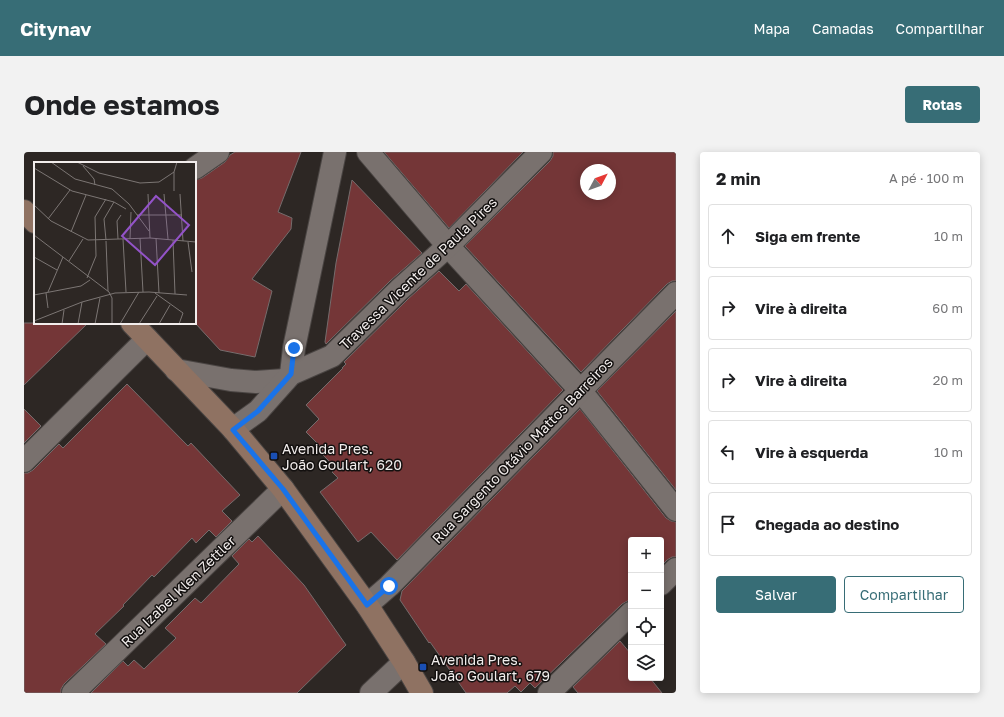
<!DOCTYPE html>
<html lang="pt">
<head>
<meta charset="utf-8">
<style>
	:root { --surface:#fff; --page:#f2f2f2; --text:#202124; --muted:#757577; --line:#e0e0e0; --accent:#376d76 }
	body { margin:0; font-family:"Golos Text",sans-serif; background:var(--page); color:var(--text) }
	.controls { position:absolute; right:12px; bottom:12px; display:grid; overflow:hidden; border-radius:4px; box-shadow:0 2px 10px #0003 }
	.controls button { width:36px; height:36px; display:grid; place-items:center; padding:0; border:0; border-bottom:1px solid var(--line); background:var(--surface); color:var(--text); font:20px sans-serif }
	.compass { position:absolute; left:556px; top:12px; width:36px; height:36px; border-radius:50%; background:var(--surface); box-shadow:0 2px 10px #0003; rotate:49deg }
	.stop { position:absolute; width:12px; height:12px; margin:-9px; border:3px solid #1a73e8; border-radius:50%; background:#fff }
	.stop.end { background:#1a73e8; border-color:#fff; box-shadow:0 1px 4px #0008 }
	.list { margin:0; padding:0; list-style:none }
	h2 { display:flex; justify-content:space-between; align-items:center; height:52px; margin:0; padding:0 16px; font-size:17px }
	h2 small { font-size:13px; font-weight:400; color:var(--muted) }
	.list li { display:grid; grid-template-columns:26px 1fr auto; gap:12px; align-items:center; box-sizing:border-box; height:64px; margin:0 8px 8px; padding:0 8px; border:1px solid var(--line); border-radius:4px }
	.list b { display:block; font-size:15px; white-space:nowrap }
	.list em { font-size:13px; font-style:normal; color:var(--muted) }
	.actions { display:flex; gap:8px; padding:12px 16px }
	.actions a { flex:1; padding:9px 0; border:1px solid var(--accent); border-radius:4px; text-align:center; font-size:14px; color:var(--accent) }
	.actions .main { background:var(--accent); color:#fff }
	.icon { flex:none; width:22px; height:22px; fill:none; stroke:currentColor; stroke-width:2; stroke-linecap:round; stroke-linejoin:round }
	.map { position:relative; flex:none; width:652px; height:541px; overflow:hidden; border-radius:4px }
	header { display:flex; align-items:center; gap:24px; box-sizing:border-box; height:56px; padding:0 20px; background:var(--accent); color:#fff }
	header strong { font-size:19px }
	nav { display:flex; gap:22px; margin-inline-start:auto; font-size:14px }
	.intro { display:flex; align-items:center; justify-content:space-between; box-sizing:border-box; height:96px; padding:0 24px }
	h1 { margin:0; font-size:28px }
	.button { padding:10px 18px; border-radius:4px; background:var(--accent); color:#fff; font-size:14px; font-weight:700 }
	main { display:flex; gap:24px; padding:0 24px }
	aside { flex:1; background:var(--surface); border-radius:4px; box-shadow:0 2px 10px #0003 }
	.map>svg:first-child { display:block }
	.building { fill:#743637; stroke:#756c6c; fill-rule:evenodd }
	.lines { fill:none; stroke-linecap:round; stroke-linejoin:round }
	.street-casing { stroke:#4a4543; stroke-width:24 }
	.secondary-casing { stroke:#4a4543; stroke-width:24 }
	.street { stroke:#79716e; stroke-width:22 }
	.secondary { stroke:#8f7262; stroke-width:22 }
	.route { stroke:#1a73e8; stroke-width:5 }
	.transit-dot { fill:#1a4fb4; stroke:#13100f; stroke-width:1.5 }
	.labels { text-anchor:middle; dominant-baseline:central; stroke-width:3; stroke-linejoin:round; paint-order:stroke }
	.street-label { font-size:14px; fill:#f2edec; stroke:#13100f }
	.poi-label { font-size:14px; fill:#f2edec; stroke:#13100f; text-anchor:start }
	.inset-road { fill:none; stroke:#7c7674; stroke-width:1 }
	.view { fill:#9353c8; fill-opacity:0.15; stroke:#9353c8; stroke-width:2 }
	.inset-edge { fill:none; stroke:#f2edec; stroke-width:2 }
</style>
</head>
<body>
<header>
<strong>Citynav</strong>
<nav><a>Mapa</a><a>Camadas</a><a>Compartilhar</a></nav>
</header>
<div class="intro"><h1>Onde estamos</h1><a class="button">Rotas</a></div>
<main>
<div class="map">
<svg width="652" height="541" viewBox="0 0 652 541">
	<rect width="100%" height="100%" fill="#2d2724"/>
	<g class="building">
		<polygon points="211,0 277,0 254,60 268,66 267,77 228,127 248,139 231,205 196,198 171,171 171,28 178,26 201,10 206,3"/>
		<polygon points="360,0 499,0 425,76"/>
		<path d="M529,0H652V129H648L643,132L557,220L441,94L526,9L529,4ZM562,18H586V42H562Z"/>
		<polygon points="328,28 398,101 366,129 302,192 301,190 312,111"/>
		<polygon points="415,119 435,139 442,132 539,238 373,408 347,380 334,390 296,340 314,326 308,320 312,316 296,300 299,297 282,280 295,267 282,253 319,216 318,216 322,212 320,210 384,147"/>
		<polygon points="652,159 652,338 573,239"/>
		<polygon points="0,171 64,171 0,233"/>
		<polygon points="103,232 164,294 167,291 216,343 198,359 208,369 192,385 185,378 172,391 168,386 130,425 128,423 99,453 100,454 71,482 82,492 40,532 37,537 37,541 0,541 0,321 4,321 9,318 35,292 39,296"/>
		<polygon points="0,257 17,274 0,291"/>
		<polygon points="556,257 642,366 647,369 652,370 652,405 648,405 643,408 637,414 637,388 607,388 607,447 598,452 511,536 506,531 497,540 491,534 483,541 442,541 406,490 405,491 376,448 378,439"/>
		<polygon points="234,384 280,433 322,493 273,541 67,541 99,509 104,514 110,508 120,517 152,486 141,476 171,446 177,451 215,412 208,404 225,387 228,390"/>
		<polygon points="596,489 607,502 607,526 626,526 638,541 554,541 549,535"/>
	</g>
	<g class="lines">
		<g class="street-casing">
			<g id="street">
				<polyline points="344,0 424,94 556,238 652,358"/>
				<polyline points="171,16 194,0"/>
				<polyline points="152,218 207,228 232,230 261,228"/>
				<polyline points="267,222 270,196 311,0"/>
				<polyline points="209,277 234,259 267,222 308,204 375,138 424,94 517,0"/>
				<polyline points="0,309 123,187"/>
				<polyline points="637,432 652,417"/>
				<polyline points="343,453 365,434 652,141"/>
				<polyline points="49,541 259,337"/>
				<polyline points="347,541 380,510"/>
				<polyline points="525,541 607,461"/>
			</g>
		</g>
		<g class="secondary-casing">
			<g id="secondary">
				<polyline points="0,59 11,70"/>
				<polyline points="108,171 209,277 259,337 343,453 380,510 398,541"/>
			</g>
		</g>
		<use href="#street" class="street"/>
		<use href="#secondary" class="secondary"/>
	</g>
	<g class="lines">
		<polyline class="route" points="270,196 267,222 234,259 209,278 259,337 343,453 365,434"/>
	</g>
	<g class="transit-dot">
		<rect x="246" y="300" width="8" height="8" rx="2"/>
		<rect x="395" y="511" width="8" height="8" rx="2"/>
	</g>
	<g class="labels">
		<g class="street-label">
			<text transform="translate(394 121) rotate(-44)">Travessa Vicente de Paula Pires</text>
			<text transform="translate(498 298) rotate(-46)">Rua Sargento Otávio Mattos Barreiros</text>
			<text transform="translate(154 439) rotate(-44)">Rua Izabel Klen Zettler</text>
		</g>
		<g class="poi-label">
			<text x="258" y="296">Avenida Pres.<tspan x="258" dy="16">João Goulart, 620</tspan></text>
			<text x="407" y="507">Avenida Pres.<tspan x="407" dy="16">João Goulart, 679</tspan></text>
		</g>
	</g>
	<g transform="translate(10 10)">
		<rect width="162" height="162" fill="#2d2724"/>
		<path class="inset-road" d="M17,0L41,17L78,27L95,42L115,69M43,0L65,11L106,21L125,20L140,10M49,4L60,17L61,23M0,6L38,29L80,40L92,47M140,29V10L143,0M114,32L116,76M130,32L134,77M146,32L149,79M0,43L17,59L54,78L116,76L162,80M103,53H148M14,57L36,28M37,70L52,33M0,73L75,130L78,136V162M106,76L109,130M122,76L125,131M84,77L83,59L87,53M89,77L92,130M96,77L97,50M72,78L70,57L80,40M139,78L141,132M72,79L74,129M154,80L158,110M0,95L23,108M35,99L49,77M53,116L62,94L61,55L72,37M14,130L29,95M12,131L14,146M121,131L149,151L145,162M0,133L47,124L56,118M0,159L48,140L81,131L115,130L153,133M28,162L30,148M44,162L48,140M61,162L66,136M86,162L105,130M105,162L123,134M125,162L136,143"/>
		<path class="view" d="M122,34L155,63L121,103L88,74Z"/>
		<rect width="162" height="162" class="inset-edge"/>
	</g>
</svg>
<div class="controls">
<button>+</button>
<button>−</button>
<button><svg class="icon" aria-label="locate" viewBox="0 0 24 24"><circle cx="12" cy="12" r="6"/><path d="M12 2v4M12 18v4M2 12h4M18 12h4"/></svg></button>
<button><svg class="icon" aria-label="layers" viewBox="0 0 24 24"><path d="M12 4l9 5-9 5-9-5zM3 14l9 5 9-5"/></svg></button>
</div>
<svg class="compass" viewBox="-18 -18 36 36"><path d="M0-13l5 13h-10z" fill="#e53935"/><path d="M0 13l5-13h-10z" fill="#757577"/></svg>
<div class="stop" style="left:365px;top:434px"></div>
<div class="stop end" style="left:270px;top:196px"></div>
</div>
<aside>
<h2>2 min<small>A pé · 100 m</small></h2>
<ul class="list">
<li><svg class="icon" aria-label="ahead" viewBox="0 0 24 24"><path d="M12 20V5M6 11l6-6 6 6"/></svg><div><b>Siga em frente</b></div><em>10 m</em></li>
<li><svg class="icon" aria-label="right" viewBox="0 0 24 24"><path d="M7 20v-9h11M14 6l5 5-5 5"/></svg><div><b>Vire à direita</b></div><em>60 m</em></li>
<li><svg class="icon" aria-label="right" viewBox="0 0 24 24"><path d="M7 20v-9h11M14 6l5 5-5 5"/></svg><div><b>Vire à direita</b></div><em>20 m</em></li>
<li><svg class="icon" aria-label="left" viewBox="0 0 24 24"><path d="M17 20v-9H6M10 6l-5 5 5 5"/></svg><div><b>Vire à esquerda</b></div><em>10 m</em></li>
<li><svg class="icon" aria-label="arrive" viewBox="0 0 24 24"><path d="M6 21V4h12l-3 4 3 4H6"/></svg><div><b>Chegada ao destino</b></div></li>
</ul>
<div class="actions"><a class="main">Salvar</a><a>Compartilhar</a></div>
</aside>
</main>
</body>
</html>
